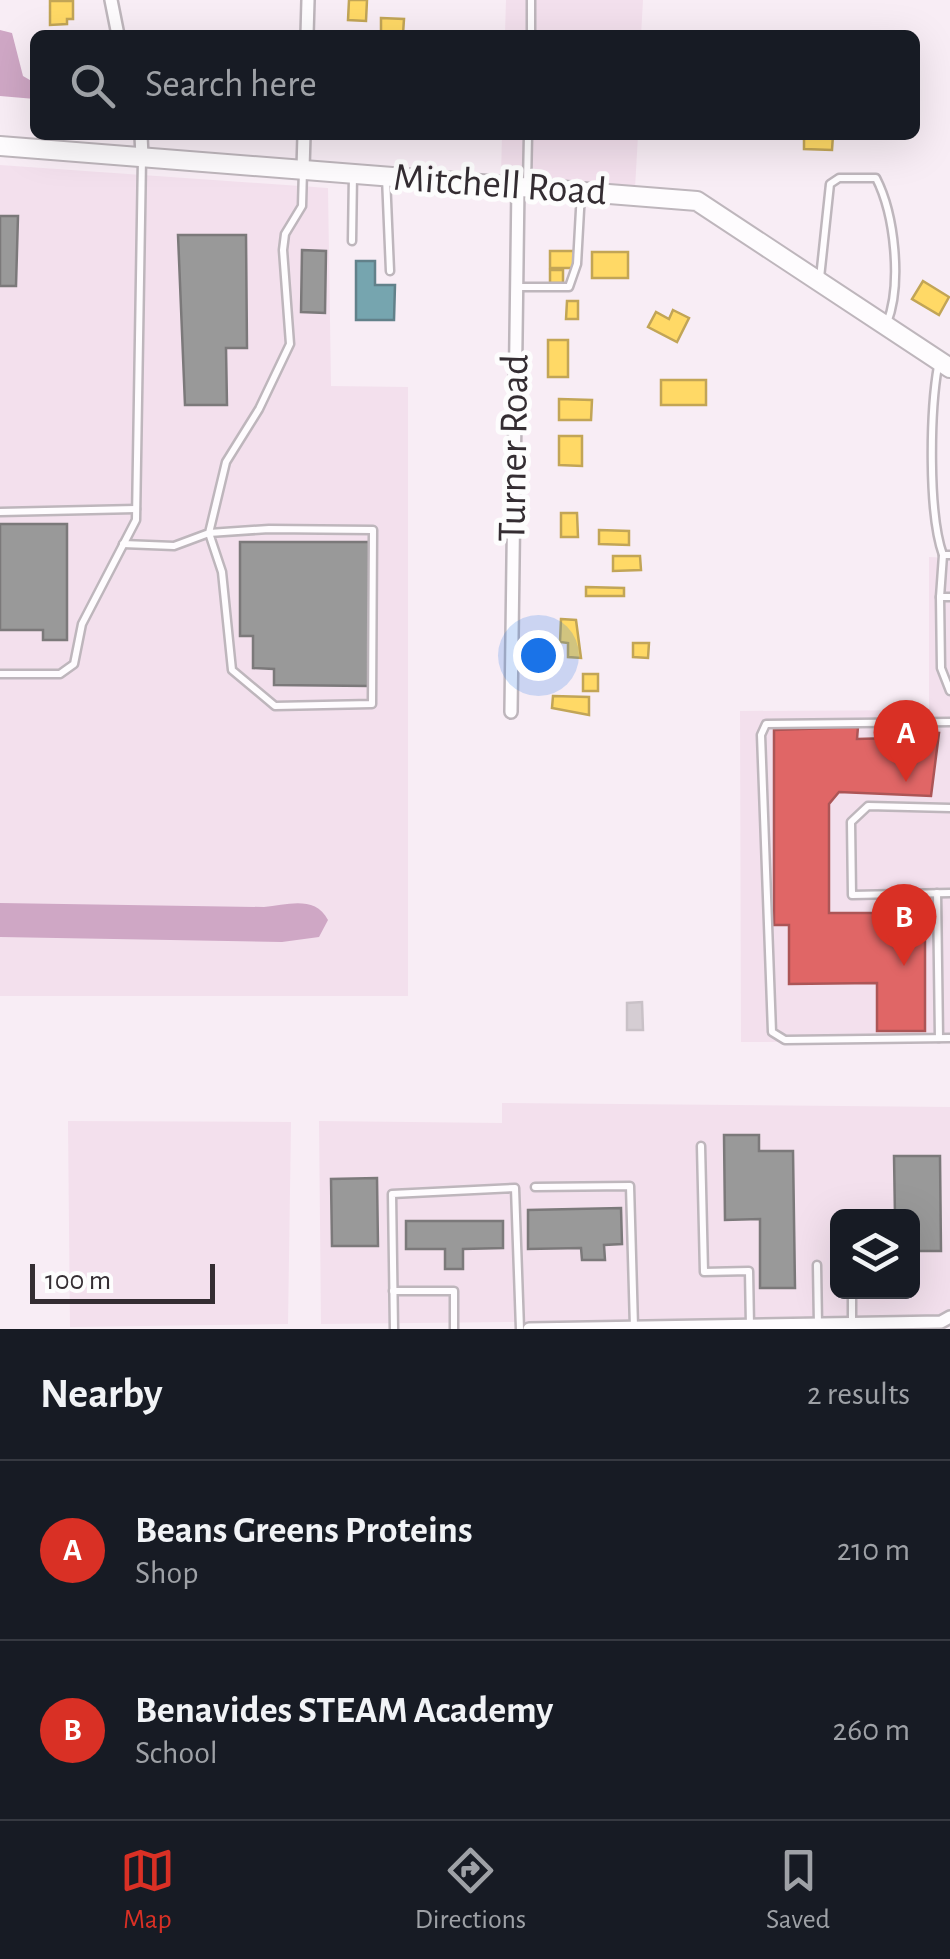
<!DOCTYPE html>
<html lang="en">
<head>
<meta charset="utf-8">
<style>
	:root { --surface:#171b24; --page:#20242c; --text:#f1f3f6; --muted:#9ea1a6; --line:#363941; --accent:#d93025 }
	body { margin:0; font-family:"Alegreya Sans",sans-serif; background:var(--page); color:var(--text) }
	.controls { position:absolute; right:30px; bottom:30px; display:grid; overflow:hidden; border-radius:15px; box-shadow:0 10px 40px #0002 }
	.controls button { width:90px; height:90px; display:grid; place-items:center; padding:0; border:0; border-bottom:2px solid var(--line); background:var(--surface); color:var(--text); font:50px sans-serif }
	.scale { position:absolute; left:30px; bottom:25px; width:185px; box-sizing:border-box; padding-left:10px; border:5px solid #342d32; border-top:0; font-size:28px; line-height:35px; white-space:nowrap; color:#342d32; -webkit-text-stroke:8px #fdfdfd; paint-order:stroke }
	.you { position:absolute; left:538px; top:655px; width:35px; height:35px; margin:-25px; border:8px solid #fff; border-radius:50%; background:#1a73e8; box-shadow:0 0 0 15px #1a73e833 }
	.badge { display:grid; place-items:center; width:65px; height:65px; border-radius:50%; background:var(--accent); color:#fff; font-size:32px; font-weight:700 }
	.pin { position:absolute; translate:-50% -82px; filter:drop-shadow(0 2px 5px #0008) }
	.pin::after { content:''; position:absolute; top:52px; width:35px; height:30px; background:inherit; clip-path:polygon(0 0,100% 0,50% 100%) }
	.list { margin:0; padding:0; list-style:none }
	h2 { display:flex; justify-content:space-between; align-items:center; height:130px; margin:0; padding:0 40px; font-size:42px }
	h2 small { font-size:32px; font-weight:400; color:var(--muted) }
	.list li { display:grid; grid-template-columns:65px 1fr auto; gap:30px; align-items:center; box-sizing:border-box; height:180px; padding:0 40px; border-top:2px solid var(--line) }
	.list b { display:block; font-size:38px; white-space:nowrap }
	.list p { margin:0; font-size:32px; white-space:nowrap; color:var(--muted) }
	.list em { font-size:32px; font-style:normal; color:var(--muted) }
	.icon { flex:none; width:55px; height:55px; fill:none; stroke:currentColor; stroke-width:2; stroke-linecap:round; stroke-linejoin:round }
	.map { position:relative; flex:none; width:950px; height:1329px; overflow:hidden }
	.search { position:absolute; background:var(--surface); box-shadow:0 10px 40px #0002; left:30px; right:30px; top:30px; height:110px; display:flex; align-items:center; gap:25px; box-sizing:border-box; padding:0 35px; border-radius:15px; color:var(--muted); font-size:38px }
	.sheet { height:490px; background:var(--surface) }
	nav { display:flex; justify-content:space-around; align-items:center; box-sizing:border-box; height:140px; border-top:2px solid var(--line); background:var(--surface); font-size:28px; color:var(--muted) }
	nav a { display:grid; justify-items:center; gap:5px }
	nav .on { color:var(--accent) }
	.map>svg:first-child { display:block }
	.built { fill:#f3e0ed; fill-rule:evenodd }
	.water { fill:#cfa7c5 }
	.homes { fill:#ffd966; stroke:#c2a556; stroke-width:2.5 }
	.shops { fill:#e06666; stroke:#ac5556; stroke-width:2.5 }
	.public { fill:#76a5af; stroke:#62818a; stroke-width:2.5 }
	.industry { fill:#999; stroke:#7b797a; stroke-width:2.5 }
	.building { fill:#d5cdd3; stroke:#c9c1c7; stroke-width:2.5 }
	.lines { fill:none; stroke-linecap:round; stroke-linejoin:round }
	.lane-casing { stroke:#beb6bc; stroke-width:11 }
	.street-casing { stroke:#beb6bc; stroke-width:16 }
	.secondary-casing { stroke:#beb6bc; stroke-width:22 }
	.lane { stroke:#fefcfe; stroke-width:6 }
	.street { stroke:#fefcfe; stroke-width:11 }
	.secondary { stroke:#fefcfe; stroke-width:18 }
	.labels { text-anchor:middle; dominant-baseline:central; stroke-width:10; stroke-linejoin:round; paint-order:stroke }
	.street-label { font-size:40px; fill:#342d32; stroke:#fdfdfd }
</style>
</head>
<body>
<div class="map">
<svg width="950" height="1329" viewBox="0 0 950 1329">
	<rect width="100%" height="100%" fill="#f8edf5"/>
	<g class="built">
		<polygon points="506,0 643,0 641,35 505,35"/>
		<polygon points="502,135 638,135 635,188 501,177"/>
		<polygon points="0,165 328,188 331,386 408,387 408,996 0,996"/>
		<polygon points="929,557 950,558 950,1041 741,1042 740,711 929,710"/>
		<path d="M502,1103L950,1107V1317L321,1324L319,1121L502,1123ZM838,1216H912V1292H838Z"/>
		<polygon points="68,1121 291,1122 288,1324 70,1327"/>
	</g>
	<g class="water">
		<polygon points="0,30 12,33 23,76 35,83 35,99 0,96"/>
		<path d="M0,903L264,907C287,905 315,895 328,920L319,937L282,942L0,937Z"/>
	</g>
	<g class="homes">
		<polygon points="349,0 367,0 366,21 348,20"/>
		<polygon points="50,1 73,1 73,19 67,19 67,24 50,25"/>
		<polygon points="381,18 404,19 403,34 381,34"/>
		<polygon points="804,135 833,135 832,150 804,149"/>
		<rect x="550" y="251" width="24" height="17"/>
		<rect x="592" y="252" width="36" height="26"/>
		<rect x="550" y="270" width="13" height="13"/>
		<polygon points="923,281 949,297 939,315 912,299"/>
		<polygon points="567,301 578,301 578,319 566,319"/>
		<polygon points="673,310 689,318 677,342 648,327 656,312 669,319"/>
		<rect x="548" y="340" width="20" height="37"/>
		<rect x="661" y="380" width="45" height="25"/>
		<polygon points="559,399 592,400 591,420 559,420"/>
		<polygon points="559,436 582,436 582,466 559,465"/>
		<polygon points="561,513 577,513 578,537 561,537"/>
		<polygon points="599,530 629,531 629,545 599,544"/>
		<polygon points="613,556 640,556 641,570 613,571"/>
		<polygon points="586,587 624,588 624,596 586,596"/>
		<polygon points="561,619 576,620 581,658 568,657 568,643 560,642"/>
		<polygon points="633,643 649,643 648,658 633,657"/>
		<rect x="583" y="674" width="15" height="17"/>
		<polygon points="553,696 589,697 589,715 552,708"/>
	</g>
	<polygon class="shops" points="911,723 912,732 939,733 931,796 839,792 829,804 829,913 925,913 925,1031 877,1031 877,983 789,984 789,925 774,925 774,730 858,727 857,739 892,738 893,724"/>
	<polygon class="public" points="356,261 375,261 375,285 395,285 394,320 356,320"/>
	<g class="industry">
		<polygon points="0,216 18,216 16,286 0,286"/>
		<polygon points="178,235 246,235 247,348 226,348 227,405 185,405"/>
		<polygon points="302,250 326,251 325,313 301,312"/>
		<polygon points="0,524 67,524 67,640 43,640 43,630 0,630"/>
		<polygon points="240,542 369,542 368,686 274,685 274,669 253,668 253,636 240,636"/>
		<polygon points="724,1135 759,1135 759,1151 793,1151 795,1288 760,1288 760,1219 725,1220"/>
		<polygon points="894,1156 940,1156 941,1251 912,1251 912,1216 895,1216"/>
		<polygon points="377,1178 378,1246 332,1246 331,1179"/>
		<polygon points="621,1208 622,1244 604,1245 605,1260 582,1260 581,1248 528,1249 528,1210"/>
		<polygon points="406,1221 503,1221 503,1248 463,1249 463,1269 445,1269 445,1249 406,1249"/>
	</g>
	<polygon class="building" points="642,1002 643,1030 627,1030 627,1003"/>
	<g class="lines">
		<g class="lane-casing">
			<g id="lane">
				<polyline points="531,35 531,0"/>
				<polyline points="386,177 390,271"/>
				<polyline points="527,184 528,135"/>
				<polyline points="352,241 353,174"/>
				<path d="M820,278L830,184L839,178H876C895,215 902,284 887,323"/>
				<polyline points="518,287 569,287 577,264 581,192"/>
				<path d="M938,366C930,412 928,513 943,555"/>
				<polyline points="0,512 136,509"/>
				<polygon points="269,529 373,530 372,704 275,706 232,670 222,572 209,533"/>
				<polyline points="123,544 174,546 209,533 226,462 259,409 290,344 283,250 285,234 302,206 303,170"/>
				<polyline points="940,597 943,555 950,555"/>
				<polyline points="950,597 940,597 941,668 950,691"/>
				<polyline points="0,674 60,674 74,664 82,624 136,520 142,158"/>
				<polyline points="950,722 766,724 761,735 772,1032 785,1040 950,1038"/>
				<polyline points="950,808 868,806 851,822 852,895 950,893"/>
				<polyline points="937,893 939,1038"/>
				<polyline points="701,1146 704,1272 749,1271 750,1326"/>
				<polyline points="535,1187 630,1186 634,1327"/>
				<polyline points="817,1265 818,1324"/>
				<polyline points="393,1291 454,1291 454,1329"/>
				<polyline points="852,1325 852,1292"/>
				<polyline points="394,1329 392,1194 515,1188 520,1329"/>
			</g>
		</g>
		<g class="street-casing">
			<g id="street">
				<polyline points="111,0 118,35"/>
				<polyline points="307,35 308,0"/>
				<polyline points="141,135 142,157"/>
				<polyline points="303,169 304,135"/>
				<polyline points="511,712 518,185"/>
				<polyline points="529,1329 941,1322 950,1317"/>
			</g>
		</g>
		<g class="secondary-casing">
			<polyline id="secondary" points="0,146 697,201 950,368"/>
		</g>
		<use href="#lane" class="lane"/>
		<use href="#street" class="street"/>
		<use href="#secondary" class="secondary"/>
	</g>
	<g class="labels">
		<g class="street-label">
			<text transform="translate(500 185) rotate(4)">Mitchell Road</text>
			<text transform="translate(514 448) rotate(-89)">Turner Road</text>
		</g>
	</g>
</svg>
<div class="controls">
<button><svg class="icon" aria-label="layers" viewBox="0 0 24 24"><path d="M12 4l9 5-9 5-9-5zM3 14l9 5 9-5"/></svg></button>
</div>
<div class="scale">100 m</div>
<div class="you"></div>
<div class="pin badge" style="left:906px;top:782px">A</div>
<div class="pin badge" style="left:904px;top:966px">B</div>
<div class="search"><svg class="icon" aria-label="search" viewBox="0 0 24 24"><circle cx="10" cy="10" r="6"/><path d="M15 15l6 6"/></svg>Search here</div>
</div>
<section class="sheet">
<h2>Nearby<small>2 results</small></h2>
<ul class="list">
<li><span class="badge">A</span><div><b>Beans Greens Proteins</b><p>Shop</p></div><em>210 m</em></li>
<li><span class="badge">B</span><div><b>Benavides STEAM Academy</b><p>School</p></div><em>260 m</em></li>
</ul>
</section>
<nav>
<a class="on"><svg class="icon" aria-label="map" viewBox="0 0 24 24"><path d="M3 6l6-2 6 2 6-2v14l-6 2-6-2-6 2zM9 4v14M15 6v14"/></svg>Map</a>
<a><svg class="icon" aria-label="directions" viewBox="0 0 24 24"><path d="M12 3l9 9-9 9-9-9zM9 14v-3h6M13 9l2 2-2 2"/></svg>Directions</a>
<a><svg class="icon" aria-label="saved" viewBox="0 0 24 24"><path d="M7 4h10v16l-5-4-5 4z"/></svg>Saved</a>
</nav>
</body>
</html>
